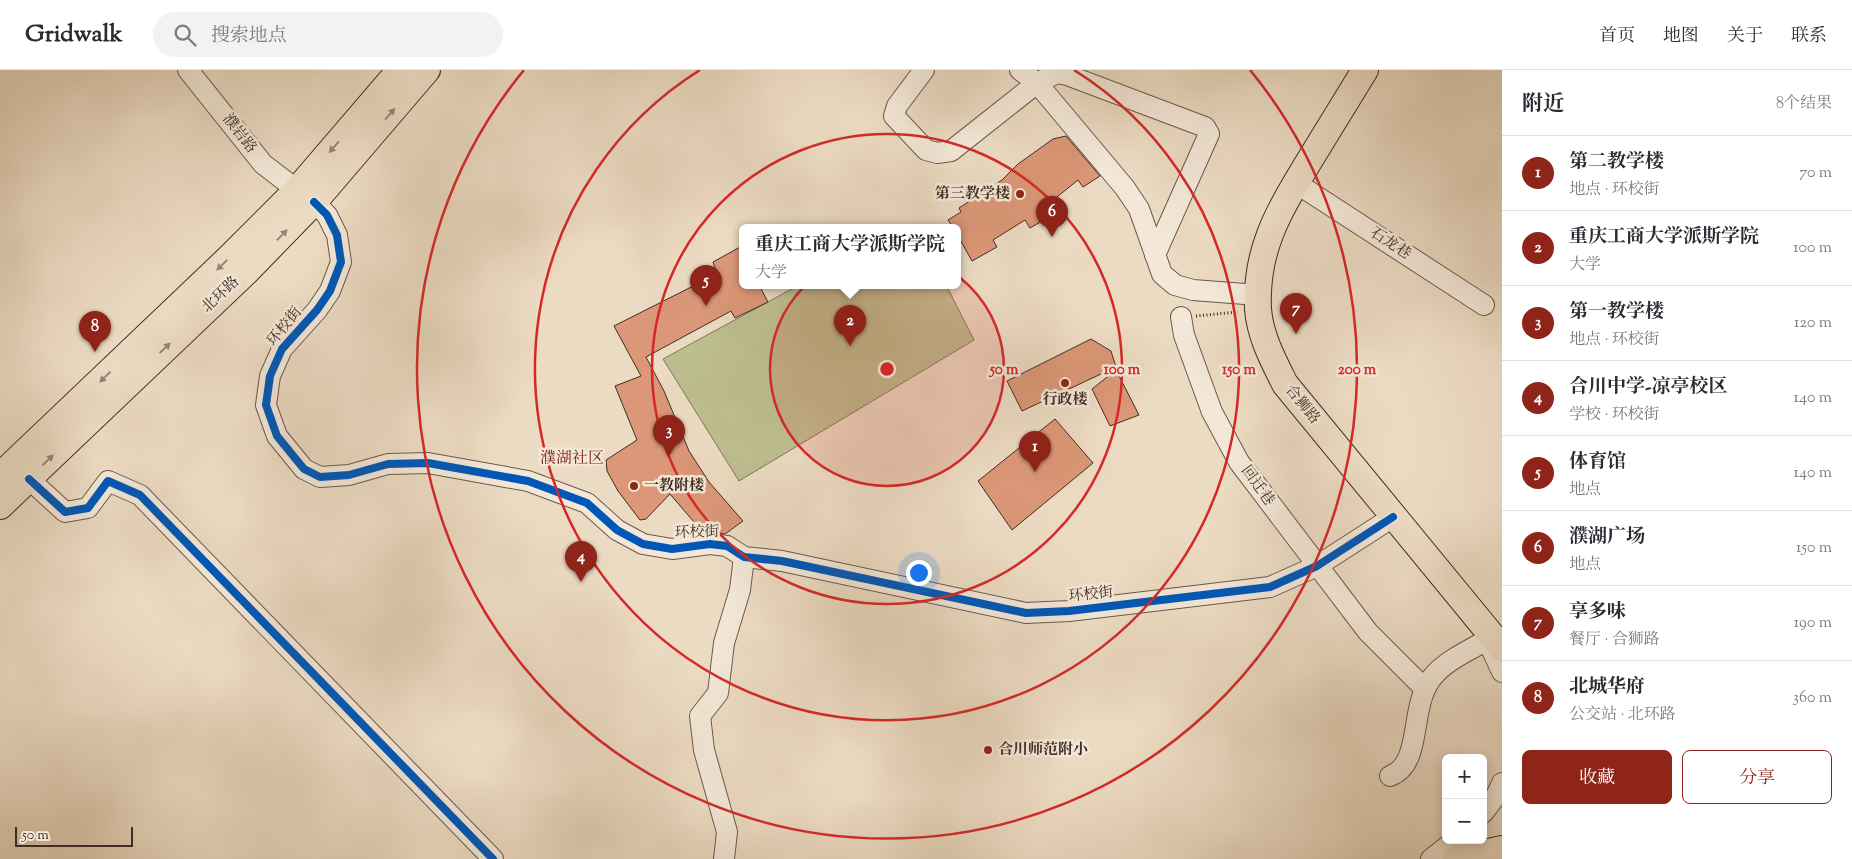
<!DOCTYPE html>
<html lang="zh">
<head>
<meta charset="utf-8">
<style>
	:root { --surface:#fff; --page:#f2f2f3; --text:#2b2b33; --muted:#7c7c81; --line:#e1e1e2; --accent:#8f2418 }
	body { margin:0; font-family:"Sorts Mill Goudy","Noto Serif SC",serif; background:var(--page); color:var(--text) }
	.controls { position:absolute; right:15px; bottom:15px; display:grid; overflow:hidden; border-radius:8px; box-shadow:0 2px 12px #0003 }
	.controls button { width:45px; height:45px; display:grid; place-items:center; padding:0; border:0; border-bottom:1px solid var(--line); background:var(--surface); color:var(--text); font:25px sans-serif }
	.scale { position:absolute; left:15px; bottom:12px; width:118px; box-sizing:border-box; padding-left:5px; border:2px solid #422d24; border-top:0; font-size:14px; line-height:18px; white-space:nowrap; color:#422d24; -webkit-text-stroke:4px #f3e8d8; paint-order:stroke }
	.you { position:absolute; left:918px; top:502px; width:18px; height:18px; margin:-12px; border:4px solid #fff; border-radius:50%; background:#1a73e8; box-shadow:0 0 0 8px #1a73e833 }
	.badge { display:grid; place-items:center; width:32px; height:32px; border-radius:50%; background:var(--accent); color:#fff; font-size:16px; font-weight:700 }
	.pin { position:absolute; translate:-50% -41px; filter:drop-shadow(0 1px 2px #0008) }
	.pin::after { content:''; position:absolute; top:26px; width:18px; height:15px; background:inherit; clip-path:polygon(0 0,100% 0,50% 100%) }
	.popup { position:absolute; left:739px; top:154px; width:222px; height:65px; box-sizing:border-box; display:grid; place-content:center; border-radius:8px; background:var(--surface); filter:drop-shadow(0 1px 4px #0005); font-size:16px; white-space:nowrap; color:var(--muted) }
	.popup b { font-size:19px; color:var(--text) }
	.popup::after { content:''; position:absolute; left:50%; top:100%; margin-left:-10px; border:10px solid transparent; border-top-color:var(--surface) }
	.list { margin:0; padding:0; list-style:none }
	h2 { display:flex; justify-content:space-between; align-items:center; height:65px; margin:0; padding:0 20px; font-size:21px }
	h2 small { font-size:16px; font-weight:400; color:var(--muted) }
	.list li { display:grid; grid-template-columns:32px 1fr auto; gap:15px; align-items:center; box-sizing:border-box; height:75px; padding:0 20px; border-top:1px solid var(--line) }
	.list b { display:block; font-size:19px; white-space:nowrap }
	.list p { margin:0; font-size:16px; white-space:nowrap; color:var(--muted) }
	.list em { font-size:16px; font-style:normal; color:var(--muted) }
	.actions { display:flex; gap:10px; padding:15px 20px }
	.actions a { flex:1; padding:11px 0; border:1px solid var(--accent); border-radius:8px; text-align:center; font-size:18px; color:var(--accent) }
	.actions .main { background:var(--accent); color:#fff }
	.icon { flex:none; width:28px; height:28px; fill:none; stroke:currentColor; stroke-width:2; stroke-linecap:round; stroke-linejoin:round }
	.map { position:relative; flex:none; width:1502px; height:789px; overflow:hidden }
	header { display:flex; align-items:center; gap:30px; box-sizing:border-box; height:70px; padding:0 25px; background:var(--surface); border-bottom:1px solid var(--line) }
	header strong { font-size:24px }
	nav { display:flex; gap:28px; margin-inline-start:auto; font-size:18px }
	.search { width:350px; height:45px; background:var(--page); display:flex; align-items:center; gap:12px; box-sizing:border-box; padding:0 18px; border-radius:28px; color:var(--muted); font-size:19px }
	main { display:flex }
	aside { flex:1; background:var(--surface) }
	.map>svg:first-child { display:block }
	.park { fill:#bdbe90; stroke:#80765a }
	.building { fill:#db9777; stroke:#422d24 }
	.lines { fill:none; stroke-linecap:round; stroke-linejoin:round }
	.minor-casing { stroke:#6c584c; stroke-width:22 }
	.major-casing { stroke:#422d24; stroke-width:28 }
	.path { stroke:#422d24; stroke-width:3; stroke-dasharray:1 2.5; stroke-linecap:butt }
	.minor { stroke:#f3e8d8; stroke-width:20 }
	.major { stroke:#ecdbc3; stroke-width:26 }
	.cycleway-casing { stroke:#f3e8d8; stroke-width:11 }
	.cycleway { stroke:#0057b8; stroke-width:8 }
	.oneway { fill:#978474 }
	.ring { fill:none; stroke:#d62828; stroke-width:2.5 }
	.poi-dot { fill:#8f2418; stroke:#f3e8d8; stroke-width:2 }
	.labels { text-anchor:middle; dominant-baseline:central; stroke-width:5; stroke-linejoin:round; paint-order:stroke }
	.street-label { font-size:15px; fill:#422d24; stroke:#f3e8d8 }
	.poi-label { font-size:15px; font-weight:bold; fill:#422d24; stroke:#f3e8d8; text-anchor:start }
	.neighbourhood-label { font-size:16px; fill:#7a1f14; stroke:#f3e8d8 }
	.centre { fill:#d62828; stroke:#f3e8d8; stroke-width:2.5 }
	.ring-label { font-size:15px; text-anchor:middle; font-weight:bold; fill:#d62828; stroke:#f3e8d8; stroke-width:5; stroke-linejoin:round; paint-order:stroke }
</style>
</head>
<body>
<header>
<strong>Gridwalk</strong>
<div class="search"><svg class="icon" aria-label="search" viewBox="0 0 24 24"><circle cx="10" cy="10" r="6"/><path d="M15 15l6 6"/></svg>搜索地点</div>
<nav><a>首页</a><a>地图</a><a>关于</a><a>联系</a></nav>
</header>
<main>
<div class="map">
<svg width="1502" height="789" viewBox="0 0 1502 789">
	<rect width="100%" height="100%" fill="#ecdbc3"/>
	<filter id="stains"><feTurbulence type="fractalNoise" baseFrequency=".004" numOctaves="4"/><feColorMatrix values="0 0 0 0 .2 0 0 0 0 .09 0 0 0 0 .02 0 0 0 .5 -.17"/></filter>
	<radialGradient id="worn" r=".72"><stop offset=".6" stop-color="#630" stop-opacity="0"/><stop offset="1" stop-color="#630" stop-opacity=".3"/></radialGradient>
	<polygon class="park" points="799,215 946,215 974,270 739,411 663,289"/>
	<g class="building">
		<polygon points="1066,66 1100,106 1083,117 1078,110 1052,131 1056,143 1030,158 1025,150 993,170 997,177 972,191 958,166 958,157 953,157 948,150 961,142 959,138 1002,110 1018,94 1053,69"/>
		<polygon points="742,176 742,215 759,215 768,232 735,248 731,241 646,287 664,321 689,381 709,412 743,451 725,464 719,463 711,453 700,459 670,424 646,449 640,450 618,421 607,401 606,390 637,370 615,316 641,306 614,256 717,204 713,192"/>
		<polygon points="1091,269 1111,281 1116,297 1022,341 1007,311"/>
		<polygon points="1116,300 1139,345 1110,356 1092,319"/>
		<polygon points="1055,349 1093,393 1012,460 978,411"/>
	</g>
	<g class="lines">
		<g class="minor-casing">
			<g id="minor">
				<polyline points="188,0 263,94 297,120"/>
				<polyline points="924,0 897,36 894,46 926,80 937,83 951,81 1037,13 1057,3 1067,5 1205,57 1209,64 1155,185"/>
				<polyline points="1020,0 1037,13 1125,118 1139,139 1162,204 1175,215 1193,220 1258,225"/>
				<polyline points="1296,113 1484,235"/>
				<polyline points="314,132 327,145 337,165 341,192 330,221 317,240 282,279 270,306 266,335 277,366 304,399 320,407 349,405 388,394 428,393 528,411 587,433 617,460 643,474 672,479 710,474 727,476 744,487 782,491 1026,543 1069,541 1270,517 1317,496 1393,447"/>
				<polyline points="1181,247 1184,265 1212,342 1239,392 1368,562 1425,619"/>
				<polyline points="29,409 65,442 88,438 108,411 140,425 493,789"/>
				<polyline points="1485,565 1502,602"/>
				<path d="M1390,706C1425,693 1407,633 1435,604C1449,589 1470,580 1487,570"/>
				<polyline points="1483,743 1496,726 1502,713"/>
				<polyline points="724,789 727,762 704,680 700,646 718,623 724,573 740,520 744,487"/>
				<polyline points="1431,789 1455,770"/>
			</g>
		</g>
		<g class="major-casing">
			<g id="major">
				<path d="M1365,0C1347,29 1329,59 1311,88C1281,138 1255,177 1258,239C1260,266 1273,290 1285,314L1502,578"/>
				<polyline points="0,406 230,187 297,120 400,0"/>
				<polyline points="0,436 247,201 314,132 427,0"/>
				<polyline points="1456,789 1502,779"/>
			</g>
		</g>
		<polyline class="path" points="1196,246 1238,242"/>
		<use href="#minor" class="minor"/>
		<use href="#major" class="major"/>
		<g class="cycleway-casing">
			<g id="cycleway">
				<polyline points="314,132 327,145 337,165 341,192 330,221 317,240 282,279 270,306 266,335 277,366 304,399 320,407 349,405 388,394 428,393 528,411 587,433 617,460 643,474 672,479 710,474 727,476 744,487 782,491 1026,543 1069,541 1270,517 1317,496 1393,447"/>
				<polyline points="29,409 65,442 88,438 108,411 140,425 493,789"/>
			</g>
		</g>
		<use href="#cycleway" class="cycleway"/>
	</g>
	<defs><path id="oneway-solid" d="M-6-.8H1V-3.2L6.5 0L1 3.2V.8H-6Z" transform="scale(1.25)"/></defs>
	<g class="oneway">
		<use href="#oneway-solid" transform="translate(390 44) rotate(-49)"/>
		<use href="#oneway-solid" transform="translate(334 77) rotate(131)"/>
		<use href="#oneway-solid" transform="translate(282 165) rotate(-46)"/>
		<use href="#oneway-solid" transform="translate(222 195) rotate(136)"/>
		<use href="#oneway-solid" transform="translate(165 278) rotate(-43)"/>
		<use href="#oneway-solid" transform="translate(105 307) rotate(136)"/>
		<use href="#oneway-solid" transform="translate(48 390) rotate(-44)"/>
	</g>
	<circle cx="887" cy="299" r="117" fill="#d62828" fill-opacity=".12"/>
	<g class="ring">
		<circle cx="887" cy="299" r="117"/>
		<circle cx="887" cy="299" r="235"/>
		<path d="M1074 0A352 352 0 1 1 700 0"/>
		<path d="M1250 0A470 470 0 1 1 524 0"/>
	</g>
	<g class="poi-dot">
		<circle cx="1020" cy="124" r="5"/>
		<circle cx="1065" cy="313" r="5"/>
		<circle cx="634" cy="416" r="5"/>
		<circle cx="988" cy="680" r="5"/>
	</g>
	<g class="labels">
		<g class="street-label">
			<text transform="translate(239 64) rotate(52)">濮岩路</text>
			<text transform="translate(1390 174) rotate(33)">石龙巷</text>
			<text transform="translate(221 225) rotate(-43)">北环路</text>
			<text transform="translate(285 257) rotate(-51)">环校街</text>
			<text transform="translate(1302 335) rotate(51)">合狮路</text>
			<text transform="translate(1257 416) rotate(54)">回迁巷</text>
			<text transform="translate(697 463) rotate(-2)">环校街</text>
			<text transform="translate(1091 525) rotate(-6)">环校街</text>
		</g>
		<g class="poi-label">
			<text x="1010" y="124" text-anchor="end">第三教学楼</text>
			<text x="1065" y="330" text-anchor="middle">行政楼</text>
			<text x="644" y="416">一教附楼</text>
			<text x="998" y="680">合川师范附小</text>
		</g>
		<g class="neighbourhood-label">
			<text x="572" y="389">濮湖社区</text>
		</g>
	</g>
	<circle cx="887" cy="299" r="8" class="centre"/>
	<g class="ring-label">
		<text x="1004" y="304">50 m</text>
		<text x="1122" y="304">100 m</text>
		<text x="1239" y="304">150 m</text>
		<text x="1357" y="304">200 m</text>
	</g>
	<rect width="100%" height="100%" filter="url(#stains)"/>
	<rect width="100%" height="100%" fill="url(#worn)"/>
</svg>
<div class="controls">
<button>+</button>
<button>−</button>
</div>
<div class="scale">50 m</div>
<div class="you"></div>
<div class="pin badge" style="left:1035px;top:402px">1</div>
<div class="pin badge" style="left:850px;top:276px">2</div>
<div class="popup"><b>重庆工商大学派斯学院</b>大学</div>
<div class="pin badge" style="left:669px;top:386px">3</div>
<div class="pin badge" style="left:581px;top:512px">4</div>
<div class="pin badge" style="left:706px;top:236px">5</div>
<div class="pin badge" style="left:1052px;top:167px">6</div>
<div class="pin badge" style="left:1296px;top:264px">7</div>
<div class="pin badge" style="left:95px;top:282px">8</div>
</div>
<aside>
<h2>附近<small>8个结果</small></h2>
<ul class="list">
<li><span class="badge">1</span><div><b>第二教学楼</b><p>地点 · 环校街</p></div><em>70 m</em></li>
<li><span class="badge">2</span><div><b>重庆工商大学派斯学院</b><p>大学</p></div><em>100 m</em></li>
<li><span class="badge">3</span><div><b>第一教学楼</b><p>地点 · 环校街</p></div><em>120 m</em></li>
<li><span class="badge">4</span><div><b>合川中学-凉亭校区</b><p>学校 · 环校街</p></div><em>140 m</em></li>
<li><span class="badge">5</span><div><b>体育馆</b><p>地点</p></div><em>140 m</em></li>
<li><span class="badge">6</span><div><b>濮湖广场</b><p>地点</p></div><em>150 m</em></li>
<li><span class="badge">7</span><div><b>享多味</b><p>餐厅 · 合狮路</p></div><em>190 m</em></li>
<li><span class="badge">8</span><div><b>北城华府</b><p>公交站 · 北环路</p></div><em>360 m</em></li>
</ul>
<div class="actions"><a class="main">收藏</a><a>分享</a></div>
</aside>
</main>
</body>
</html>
